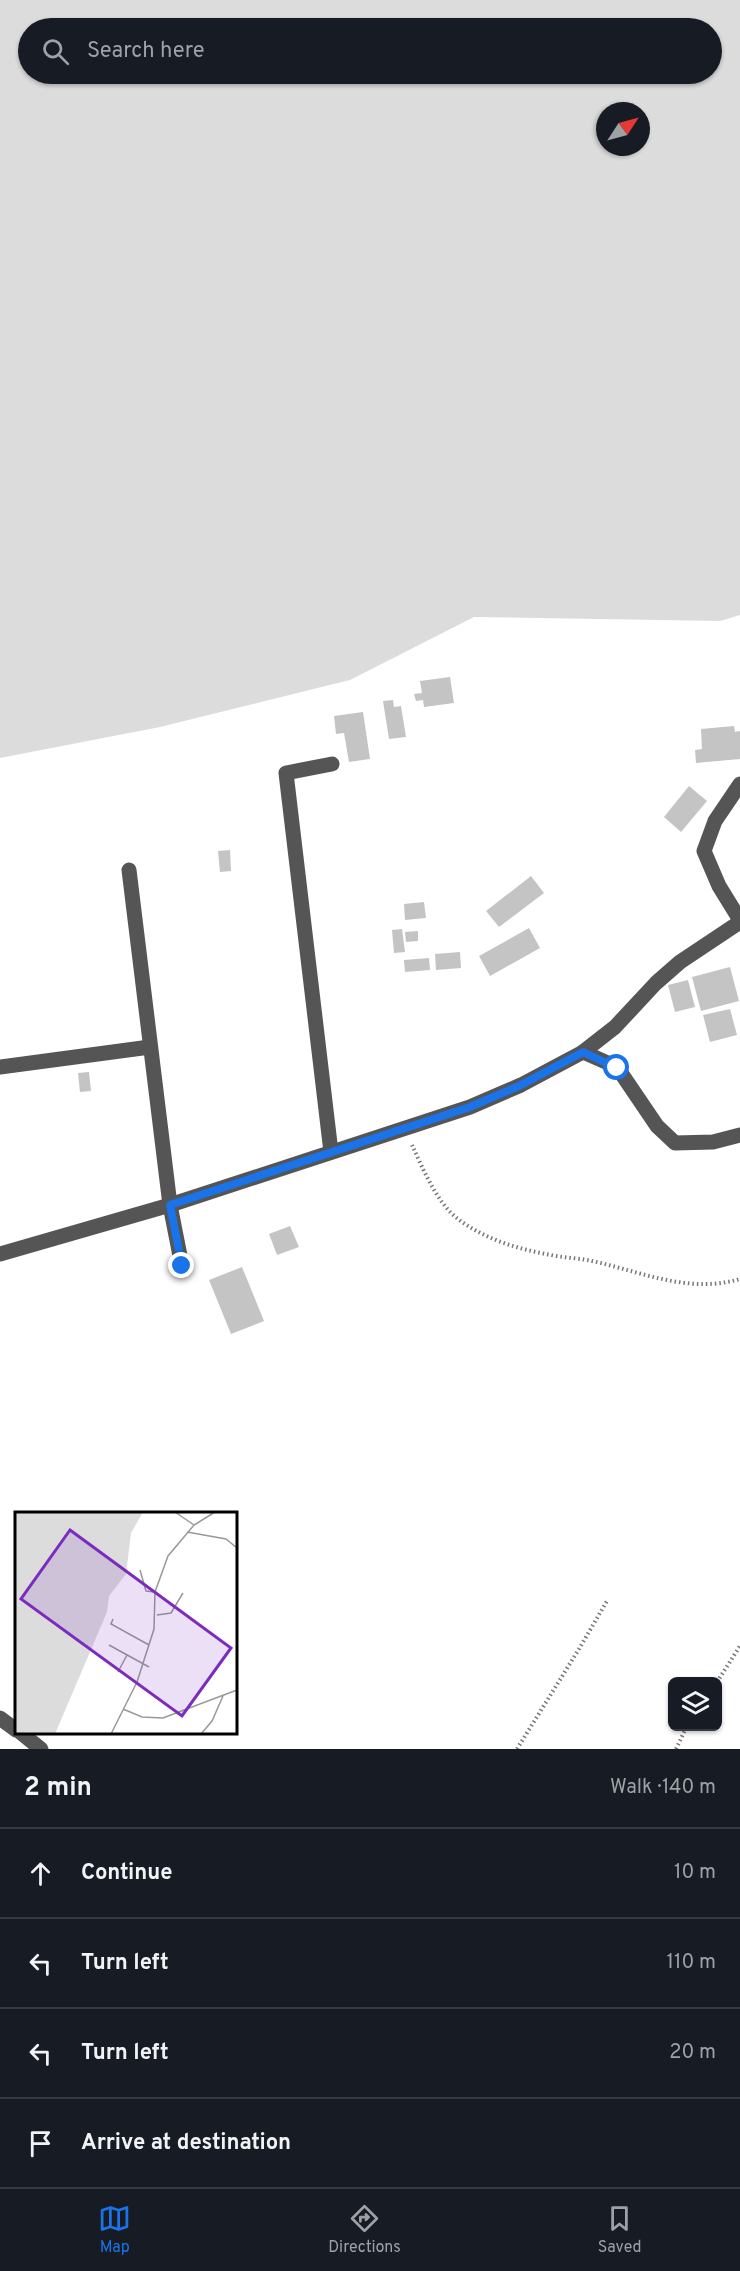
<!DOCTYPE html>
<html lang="en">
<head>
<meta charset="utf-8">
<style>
	:root { --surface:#171b24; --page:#20242c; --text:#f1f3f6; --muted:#9ea1a6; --line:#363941; --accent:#1a73e8 }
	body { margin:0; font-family:Overpass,sans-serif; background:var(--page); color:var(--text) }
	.controls { position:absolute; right:18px; bottom:18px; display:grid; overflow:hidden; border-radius:9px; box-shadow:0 2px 4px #0004 }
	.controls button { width:54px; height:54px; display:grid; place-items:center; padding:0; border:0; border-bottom:2px solid var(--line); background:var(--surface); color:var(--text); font:30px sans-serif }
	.compass { position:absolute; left:596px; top:102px; width:54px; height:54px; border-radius:50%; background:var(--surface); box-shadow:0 2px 4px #0004; rotate:54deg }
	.stop { position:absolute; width:18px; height:18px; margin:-14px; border:4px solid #1a73e8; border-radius:50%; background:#fff }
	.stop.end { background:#1a73e8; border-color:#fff; box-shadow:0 2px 6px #0008 }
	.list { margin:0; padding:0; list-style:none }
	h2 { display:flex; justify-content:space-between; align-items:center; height:78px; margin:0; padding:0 24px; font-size:26px }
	h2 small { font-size:20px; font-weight:400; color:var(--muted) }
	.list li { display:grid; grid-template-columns:39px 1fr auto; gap:18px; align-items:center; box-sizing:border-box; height:90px; padding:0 24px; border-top:2px solid var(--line) }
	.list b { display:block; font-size:22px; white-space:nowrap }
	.list em { font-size:20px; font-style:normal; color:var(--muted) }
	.icon { flex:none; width:33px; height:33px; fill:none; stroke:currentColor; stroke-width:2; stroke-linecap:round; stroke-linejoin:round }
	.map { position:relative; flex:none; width:740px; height:1749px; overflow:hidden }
	.search { position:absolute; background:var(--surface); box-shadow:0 2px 4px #0004; left:18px; right:18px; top:18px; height:66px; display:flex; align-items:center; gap:15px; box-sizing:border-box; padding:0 21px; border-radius:33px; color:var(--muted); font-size:22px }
	.sheet { height:438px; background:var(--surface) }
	nav { display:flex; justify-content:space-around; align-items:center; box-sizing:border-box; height:84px; border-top:2px solid var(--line); background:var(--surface); font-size:16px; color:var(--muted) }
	nav a { display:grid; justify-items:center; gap:3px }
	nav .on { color:var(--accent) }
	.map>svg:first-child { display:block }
	.green { fill:#dcdcdc; fill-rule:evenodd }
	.building { fill:#c4c4c4 }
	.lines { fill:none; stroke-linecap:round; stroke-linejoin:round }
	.path { stroke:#777; stroke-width:4; stroke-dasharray:1.5 3; stroke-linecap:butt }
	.minor { stroke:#555; stroke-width:15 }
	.route { stroke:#1a73e8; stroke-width:8 }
	.inset-road { fill:none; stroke:#999; stroke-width:1.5 }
	.view { fill:#7b2cbf; fill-opacity:0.15; stroke:#7b2cbf; stroke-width:3 }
	.inset-edge { fill:none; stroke:#000; stroke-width:3 }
</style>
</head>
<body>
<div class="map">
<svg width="740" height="1749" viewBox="0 0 740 1749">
	<rect width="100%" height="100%" fill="#fff"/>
	<path class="green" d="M0,0H740V615L720,621L474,617L350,680L160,727L0,758ZM28,28H712V74H28ZM605,111H641V147H605Z"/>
	<g class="building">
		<polygon points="450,677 454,703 424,707 423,700 416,701 414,694 422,693 420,681"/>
		<polygon points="393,700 394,707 401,706 406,737 389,739 383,701"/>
		<polygon points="363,712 370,759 349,762 344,733 336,734 334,716"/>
		<polygon points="734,726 735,732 740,731 740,759 696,763 695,750 702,749 701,729"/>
		<polygon points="689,786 707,801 681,832 664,817"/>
		<polygon points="230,850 231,871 220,872 218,851"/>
		<polygon points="531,876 544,893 499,927 486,911"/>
		<polygon points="424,902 426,918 405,920 404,904"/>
		<polygon points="529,928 540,948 490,976 479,956"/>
		<polygon points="402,929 405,952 394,953 392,930"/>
		<polygon points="418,931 418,941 406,942 405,932"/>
		<polygon points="460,952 461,968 436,970 435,954"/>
		<polygon points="429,958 430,970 405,972 404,960"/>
		<polygon points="730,967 739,1001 701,1011 692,977"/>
		<polygon points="688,980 695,1007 675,1012 668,985"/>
		<polygon points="730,1009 737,1035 710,1042 703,1015"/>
		<polygon points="89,1072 91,1091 80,1092 78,1073"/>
		<polygon points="290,1226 299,1247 277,1255 269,1234"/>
		<polygon points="242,1267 264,1321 231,1334 209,1280"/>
	</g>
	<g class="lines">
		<g class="path">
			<path d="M412,1145C423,1169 437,1203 458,1219C484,1239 518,1249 551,1255C565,1258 579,1258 592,1261C642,1272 689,1294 740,1279"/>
			<polyline points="717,1682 740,1646"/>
			<polyline points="517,1749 579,1649 607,1601"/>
			<polyline points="676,1749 687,1726"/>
		</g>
		<g class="minor">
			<polyline points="740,784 715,821 704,851 719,886 740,920"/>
			<polyline points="129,870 170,1205 182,1266"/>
			<polyline points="583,1052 617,1067 657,1126 675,1143 713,1142 740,1135"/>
			<polyline points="0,1067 150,1047"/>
			<polyline points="331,1152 286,773 332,764"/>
			<polyline points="0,1254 170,1205 470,1107 521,1085 583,1052 615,1027 656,983 680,962 740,922"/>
			<polyline points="0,1718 16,1730"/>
			<polyline points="20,1732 41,1749"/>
		</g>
	</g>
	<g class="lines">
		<polyline class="route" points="182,1266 170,1205 470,1107 521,1085 583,1052 617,1068"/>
	</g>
	<g transform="translate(15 1512)">
		<rect width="222" height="222" fill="#fff"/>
		<path d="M0,0H128L116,21L111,62L94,84L92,100L40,222H0Z" fill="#dcdcdc"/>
		<path class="inset-road" d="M94,0H137M160,0L179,13M172,20L211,27L222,36M125,58L131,79L140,80M142,103L156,101L168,81M98,107L96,112L134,133M94,133L134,155M103,160L112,143M108,197L127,205L148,206L222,178M96,222L122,170L139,117L140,80L153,44L179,13L200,0M186,222L197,209L208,184"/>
		<path class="view" d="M55,18L216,136L167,204L6,87Z"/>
		<rect width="222" height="222" class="inset-edge"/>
	</g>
</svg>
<div class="controls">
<button><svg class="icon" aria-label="layers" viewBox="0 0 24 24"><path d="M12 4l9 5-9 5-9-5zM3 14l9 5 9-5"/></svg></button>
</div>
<svg class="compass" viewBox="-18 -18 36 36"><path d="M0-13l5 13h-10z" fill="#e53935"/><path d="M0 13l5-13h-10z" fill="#9ea1a6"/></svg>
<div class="stop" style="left:617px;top:1068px"></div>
<div class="stop end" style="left:182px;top:1266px"></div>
<div class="search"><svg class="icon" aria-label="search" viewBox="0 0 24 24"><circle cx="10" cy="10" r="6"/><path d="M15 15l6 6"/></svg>Search here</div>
</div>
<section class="sheet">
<h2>2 min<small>Walk · 140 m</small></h2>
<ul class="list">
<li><svg class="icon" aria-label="ahead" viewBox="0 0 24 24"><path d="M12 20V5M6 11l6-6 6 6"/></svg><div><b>Continue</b></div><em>10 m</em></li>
<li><svg class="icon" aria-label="left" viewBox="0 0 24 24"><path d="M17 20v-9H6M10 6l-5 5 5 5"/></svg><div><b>Turn left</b></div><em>110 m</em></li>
<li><svg class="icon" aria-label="left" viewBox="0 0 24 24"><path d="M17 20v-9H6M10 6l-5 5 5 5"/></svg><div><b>Turn left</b></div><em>20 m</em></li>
<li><svg class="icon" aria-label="arrive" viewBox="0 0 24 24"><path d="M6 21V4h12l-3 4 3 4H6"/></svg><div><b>Arrive at destination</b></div></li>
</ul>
</section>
<nav>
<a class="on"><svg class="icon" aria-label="map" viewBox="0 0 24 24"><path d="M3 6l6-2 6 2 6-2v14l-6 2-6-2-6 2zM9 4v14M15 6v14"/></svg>Map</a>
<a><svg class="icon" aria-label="directions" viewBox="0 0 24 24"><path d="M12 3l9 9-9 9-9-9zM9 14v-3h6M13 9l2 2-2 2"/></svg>Directions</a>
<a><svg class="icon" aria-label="saved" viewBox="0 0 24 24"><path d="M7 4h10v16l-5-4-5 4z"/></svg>Saved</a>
</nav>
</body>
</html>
